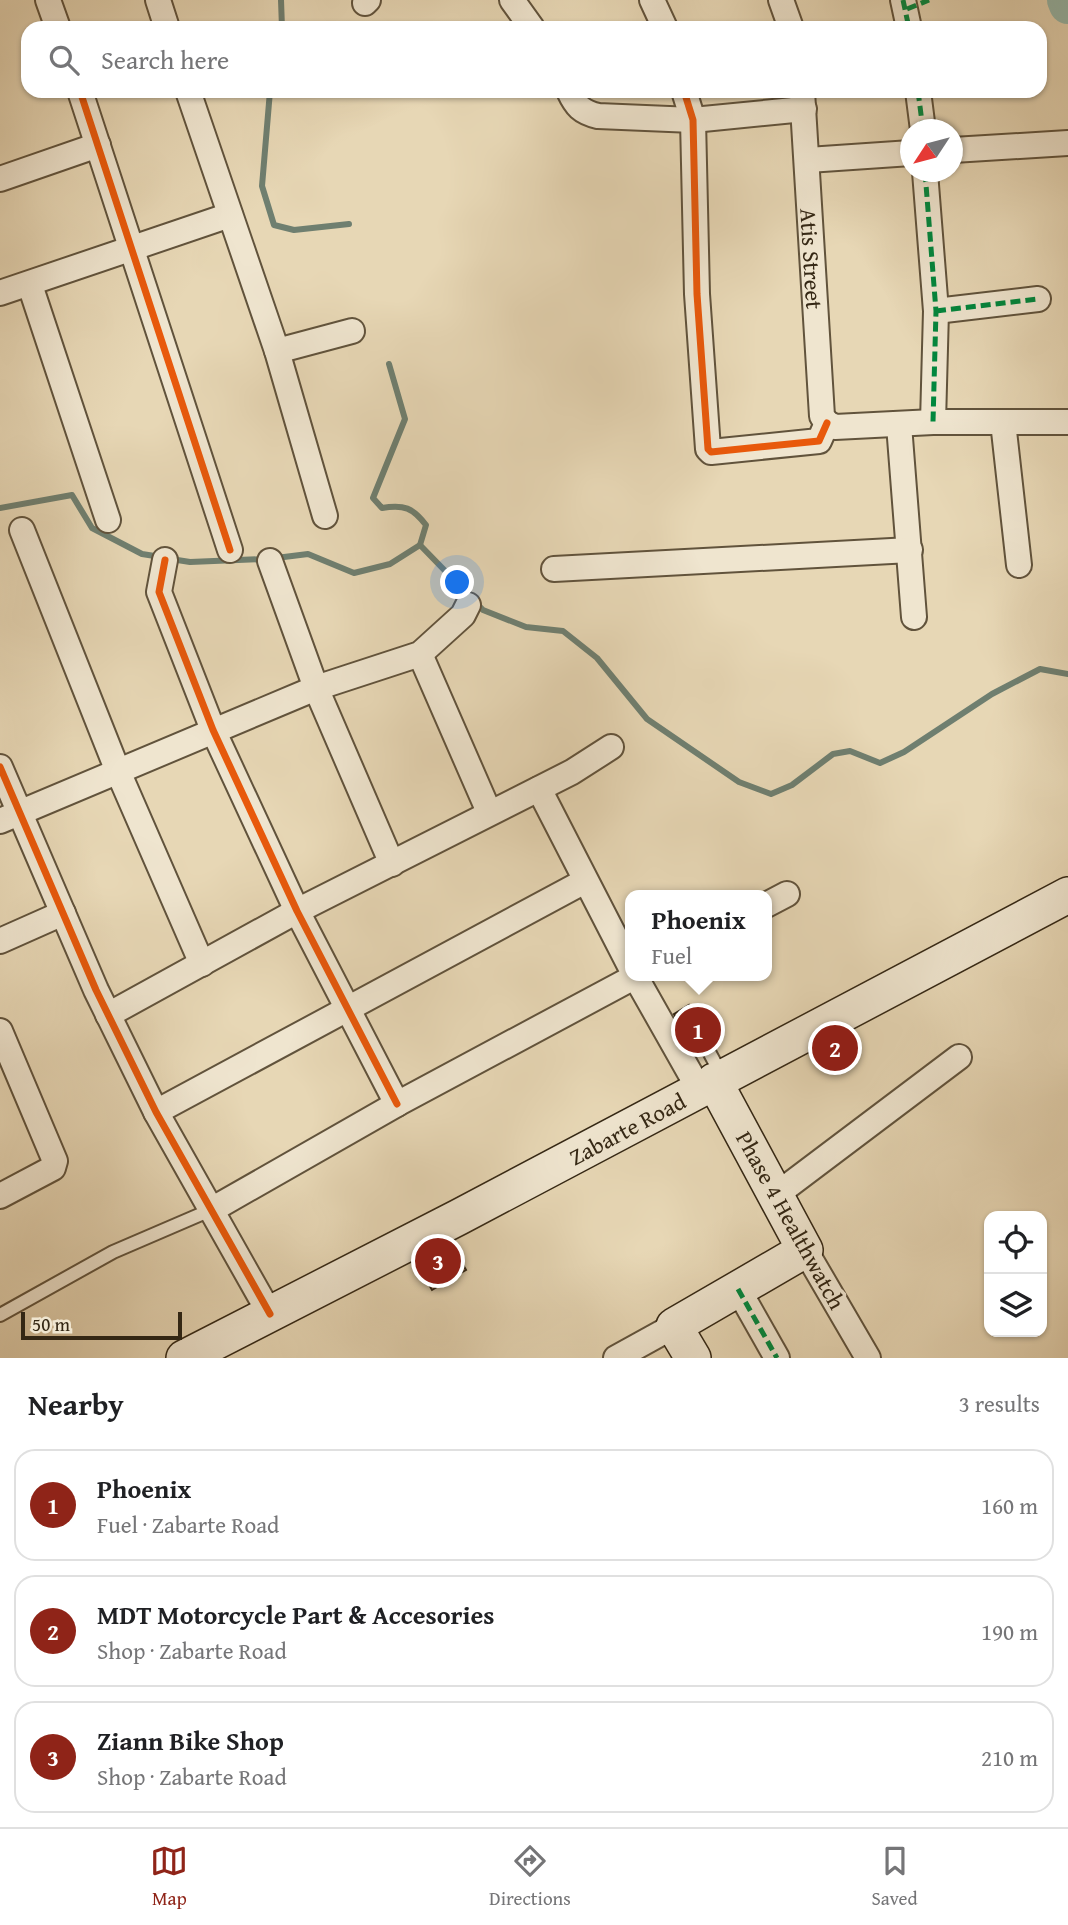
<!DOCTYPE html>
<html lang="en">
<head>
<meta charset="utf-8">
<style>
	:root { --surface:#fff; --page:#f6f6f6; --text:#202124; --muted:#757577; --line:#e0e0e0; --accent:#8f2418 }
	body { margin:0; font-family:"Gentium Book Plus",serif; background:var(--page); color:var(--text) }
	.controls { position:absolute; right:21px; bottom:21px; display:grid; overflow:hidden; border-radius:14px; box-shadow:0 2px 5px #0004 }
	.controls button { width:63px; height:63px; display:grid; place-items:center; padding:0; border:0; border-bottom:2px solid var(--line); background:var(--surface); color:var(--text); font:35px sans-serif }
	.compass { position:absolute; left:900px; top:119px; width:63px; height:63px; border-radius:50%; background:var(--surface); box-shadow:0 2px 5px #0004; rotate:234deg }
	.scale { position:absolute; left:21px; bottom:18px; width:161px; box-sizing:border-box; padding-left:7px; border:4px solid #342714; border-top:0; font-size:19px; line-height:24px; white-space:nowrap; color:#342714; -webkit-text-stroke:5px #efe5cf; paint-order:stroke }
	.you { position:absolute; left:458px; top:583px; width:24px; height:24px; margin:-18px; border:5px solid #fff; border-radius:50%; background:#1a73e8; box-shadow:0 0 0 10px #1a73e833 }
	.badge { display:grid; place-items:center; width:46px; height:46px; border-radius:50%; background:var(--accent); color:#fff; font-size:23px; font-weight:700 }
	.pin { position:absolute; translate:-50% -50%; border:4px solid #fff; box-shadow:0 2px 7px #0006 }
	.popup { position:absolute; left:625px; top:890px; width:147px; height:91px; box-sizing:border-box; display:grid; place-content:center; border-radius:14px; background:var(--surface); filter:drop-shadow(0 2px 5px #0005); font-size:23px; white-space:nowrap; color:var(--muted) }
	.popup b { font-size:26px; color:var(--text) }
	.popup::after { content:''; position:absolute; left:50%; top:100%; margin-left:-14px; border:14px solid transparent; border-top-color:var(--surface) }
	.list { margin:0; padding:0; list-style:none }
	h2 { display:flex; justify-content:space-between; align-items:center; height:91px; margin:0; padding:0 28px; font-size:30px }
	h2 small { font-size:23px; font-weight:400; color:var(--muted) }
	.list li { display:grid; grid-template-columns:46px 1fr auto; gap:21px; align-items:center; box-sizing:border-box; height:112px; margin:0 14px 14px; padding:0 14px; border:2px solid var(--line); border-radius:21px }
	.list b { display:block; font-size:26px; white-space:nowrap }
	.list p { margin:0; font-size:23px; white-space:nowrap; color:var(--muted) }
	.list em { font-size:23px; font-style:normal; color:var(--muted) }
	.icon { flex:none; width:38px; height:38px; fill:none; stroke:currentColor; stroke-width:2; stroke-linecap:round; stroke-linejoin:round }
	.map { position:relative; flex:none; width:1068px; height:1358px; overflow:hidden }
	.search { position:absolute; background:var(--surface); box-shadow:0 2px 5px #0004; left:21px; right:21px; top:21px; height:77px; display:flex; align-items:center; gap:18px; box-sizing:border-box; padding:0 24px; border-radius:21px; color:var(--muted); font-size:26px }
	.sheet { height:469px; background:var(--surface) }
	nav { display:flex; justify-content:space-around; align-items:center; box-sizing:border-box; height:98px; border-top:2px solid var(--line); background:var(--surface); font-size:19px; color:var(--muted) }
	nav a { display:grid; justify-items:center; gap:4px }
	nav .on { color:var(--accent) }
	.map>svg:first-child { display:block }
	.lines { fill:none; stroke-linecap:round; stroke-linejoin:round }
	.stream { stroke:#6f7f70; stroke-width:6 }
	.river { stroke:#97baad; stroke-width:38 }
	.building { fill:#cf9c76; stroke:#342714; stroke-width:2 }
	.lane-casing { stroke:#61533c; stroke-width:16 }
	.street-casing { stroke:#61533c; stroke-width:28 }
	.secondary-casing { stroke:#342714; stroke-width:38 }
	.lane { stroke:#efe5cf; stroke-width:12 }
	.street { stroke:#efe5cf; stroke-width:24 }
	.secondary { stroke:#efe5cf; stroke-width:35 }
	.quiet { stroke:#00873e; stroke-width:5; stroke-dasharray:10 5; stroke-linecap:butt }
	.cycleway-casing { stroke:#efe5cf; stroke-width:11 }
	.cycleway { stroke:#e8590c; stroke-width:7 }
	.labels { text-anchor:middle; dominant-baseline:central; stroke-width:7; stroke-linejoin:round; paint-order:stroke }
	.street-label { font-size:23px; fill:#342714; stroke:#efe5cf }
</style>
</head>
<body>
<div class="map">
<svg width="1068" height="1358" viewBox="0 0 1068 1358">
	<rect width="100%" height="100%" fill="#e7d7b5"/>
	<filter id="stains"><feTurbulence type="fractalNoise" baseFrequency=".00286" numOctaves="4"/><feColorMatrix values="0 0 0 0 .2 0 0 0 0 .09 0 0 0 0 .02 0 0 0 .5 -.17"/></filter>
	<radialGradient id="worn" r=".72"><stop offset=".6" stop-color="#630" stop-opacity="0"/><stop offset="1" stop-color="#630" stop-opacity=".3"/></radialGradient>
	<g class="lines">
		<g class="stream">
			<polyline points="281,0 282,28"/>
			<polyline points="270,91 262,186 274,225 294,230 349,224"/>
			<polyline points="0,508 72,495 92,528 142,554 161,557"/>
			<polyline points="420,545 483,610 526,627 563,631 597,658 647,719 739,782 771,794 792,785 833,754 850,751 880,763 904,752 992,694 1040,669 1068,674"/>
			<path d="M276,558L308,554L354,573L390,564L420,545L426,525C413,508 404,504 382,508L373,498L405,419L389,364"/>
			<polyline points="171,559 190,562 265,559"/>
		</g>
		<polyline class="river" points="1066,0 1068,5"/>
	</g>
	<g class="building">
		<polygon points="689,1005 709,1040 700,1043 696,1054 674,1014"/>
		<polygon points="451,1244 466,1270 432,1290 417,1264"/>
	</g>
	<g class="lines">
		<g class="lane-casing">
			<g id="lane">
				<polyline points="707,1048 722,1076"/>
				<polyline points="0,1315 113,1252 213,1209"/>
			</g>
		</g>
		<g class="street-casing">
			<g id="street">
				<polyline points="48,0 58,28"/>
				<polyline points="158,0 167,28"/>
				<polyline points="512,0 532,28"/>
				<polyline points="652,0 665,28"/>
				<polyline points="781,0 791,28"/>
				<polyline points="903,0 909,28"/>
				<polyline points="365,3 368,0"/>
				<polyline points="80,91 230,550"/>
				<polyline points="188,91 277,351 325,516"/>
				<path d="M569,91C576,106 581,112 598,116L693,120L804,109"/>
				<polyline points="684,91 693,120 697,294 708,449 711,452 819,441 827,423"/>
				<path id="s1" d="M802,91L822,416L827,423"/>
				<polyline points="918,91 923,130"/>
				<polyline points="953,150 1068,143"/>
				<polyline points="808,160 911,153"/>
				<polyline points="925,172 936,311 933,422"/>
				<polyline points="0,179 98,145"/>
				<polyline points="30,285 108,520"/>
				<polyline points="0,293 230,215"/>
				<polyline points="936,311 1038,299"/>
				<polyline points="277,351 352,331"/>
				<polyline points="1003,422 1019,565"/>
				<polyline points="827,423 835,427 933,422 1068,422"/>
				<polyline points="899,425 914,617"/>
				<polyline points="22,530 117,769 202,964"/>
				<polyline points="165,560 159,592 213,730 297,911 397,1104"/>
				<polyline points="270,561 316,688 392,864"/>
				<polyline points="554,569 910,550"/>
				<polyline points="420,654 489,812"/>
				<polyline points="0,767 96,990 156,1112 270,1314"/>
				<polyline points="539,789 630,966"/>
				<polyline points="0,821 316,688 420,654 463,615 468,605"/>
				<polyline points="766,905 787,894"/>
				<polyline points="0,941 63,913"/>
				<polyline points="635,976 699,1089"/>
				<polyline points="108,1015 297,911 572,772 611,747"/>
				<polyline points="0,1031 55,1161 53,1168 0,1196"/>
				<polyline points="156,1112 585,881"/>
				<polyline points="776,1195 959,1057"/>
				<polyline points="213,1209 397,1104 636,976"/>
				<polyline points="805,1250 868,1358"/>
				<polyline points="738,1289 777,1358"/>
				<polyline points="616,1358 674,1326"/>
			</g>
		</g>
		<g class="secondary-casing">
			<g id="secondary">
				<path id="s2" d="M184,1358L459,1217L1068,895"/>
				<polyline points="693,1358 674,1326 805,1250 714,1081"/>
			</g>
		</g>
		<use href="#lane" class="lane"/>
		<use href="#street" class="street"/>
		<use href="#secondary" class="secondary"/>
		<g class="quiet">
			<polyline points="903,0 909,28"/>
			<polyline points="907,9 929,0"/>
			<polyline points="918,91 923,130"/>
			<polyline points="925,172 936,311 933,422"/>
			<polyline points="936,311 1038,299"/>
			<polyline points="738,1289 777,1358"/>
		</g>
		<g class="cycleway-casing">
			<g id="cycleway">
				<polyline points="80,91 230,550"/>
				<polyline points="684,91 693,120 697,294 708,449 711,452 819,441 827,423"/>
				<polyline points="165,560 159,592 213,730 297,911 397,1104"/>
				<polyline points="0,767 96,990 156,1112 270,1314"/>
			</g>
		</g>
		<use href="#cycleway" class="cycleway"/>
	</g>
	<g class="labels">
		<g class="street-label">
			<text stroke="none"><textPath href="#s1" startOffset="168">Atis Street</textPath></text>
			<text stroke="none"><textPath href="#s2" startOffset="499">Zabarte Road</textPath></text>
			<text transform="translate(791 1220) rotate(61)">Phase 4 Healthwatch</text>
		</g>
	</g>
	<rect width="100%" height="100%" filter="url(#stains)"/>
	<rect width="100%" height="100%" fill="url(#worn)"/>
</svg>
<div class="controls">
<button><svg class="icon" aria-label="locate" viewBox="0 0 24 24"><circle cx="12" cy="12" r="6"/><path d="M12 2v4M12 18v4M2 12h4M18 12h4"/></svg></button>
<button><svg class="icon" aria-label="layers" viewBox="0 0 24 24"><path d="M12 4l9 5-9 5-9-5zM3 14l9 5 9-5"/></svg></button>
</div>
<svg class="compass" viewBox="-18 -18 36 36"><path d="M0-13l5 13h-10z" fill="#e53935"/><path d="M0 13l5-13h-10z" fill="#757577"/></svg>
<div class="scale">50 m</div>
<div class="you"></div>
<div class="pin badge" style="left:698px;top:1030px">1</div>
<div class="popup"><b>Phoenix</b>Fuel</div>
<div class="pin badge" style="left:835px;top:1048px">2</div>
<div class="pin badge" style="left:438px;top:1261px">3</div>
<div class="search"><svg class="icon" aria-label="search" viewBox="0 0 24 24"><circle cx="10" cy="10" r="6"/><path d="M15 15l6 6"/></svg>Search here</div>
</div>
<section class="sheet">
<h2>Nearby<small>3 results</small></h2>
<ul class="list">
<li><span class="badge">1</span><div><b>Phoenix</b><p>Fuel · Zabarte Road</p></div><em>160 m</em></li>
<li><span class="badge">2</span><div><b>MDT Motorcycle Part &amp; Accesories</b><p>Shop · Zabarte Road</p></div><em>190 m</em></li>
<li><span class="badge">3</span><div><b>Ziann Bike Shop</b><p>Shop · Zabarte Road</p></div><em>210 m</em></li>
</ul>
</section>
<nav>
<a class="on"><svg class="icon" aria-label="map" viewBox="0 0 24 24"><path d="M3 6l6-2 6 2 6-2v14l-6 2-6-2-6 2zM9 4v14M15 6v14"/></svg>Map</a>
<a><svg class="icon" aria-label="directions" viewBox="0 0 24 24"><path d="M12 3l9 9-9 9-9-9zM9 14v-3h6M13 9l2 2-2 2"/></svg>Directions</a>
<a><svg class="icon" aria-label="saved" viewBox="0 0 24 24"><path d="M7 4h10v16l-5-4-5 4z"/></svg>Saved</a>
</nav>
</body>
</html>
